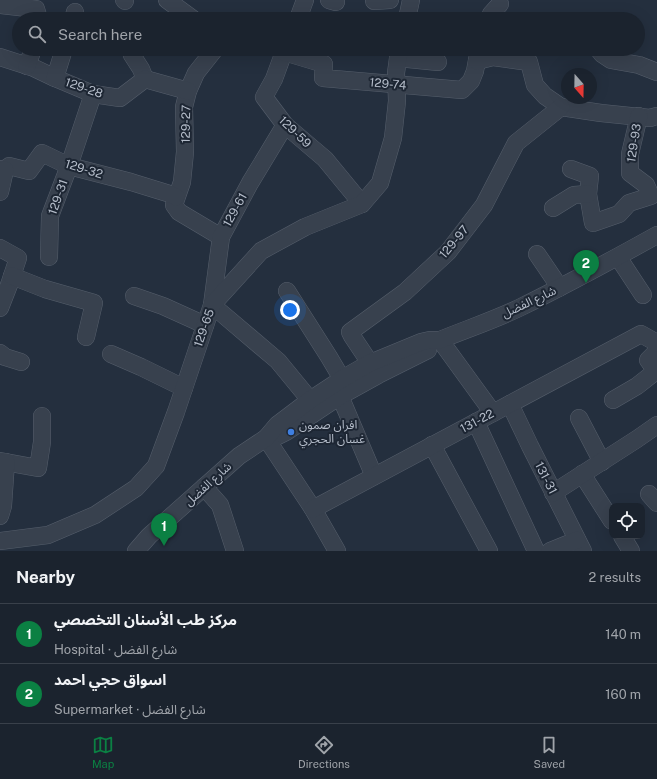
<!DOCTYPE html>
<html lang="en">
<head>
<meta charset="utf-8">
<style>
	:root { --surface:#1b232e; --page:#282f3a; --text:#f1f3f6; --muted:#a0a4aa; --line:#39404a; --accent:#0b8043 }
	body { margin:0; font-family:"Public Sans","Noto Sans Arabic",sans-serif; background:var(--page); color:var(--text) }
	.controls { position:absolute; right:12px; bottom:12px; display:grid; overflow:hidden; border-radius:8px; box-shadow:0 4px 16px #0002 }
	.controls button { width:36px; height:36px; display:grid; place-items:center; padding:0; border:0; border-bottom:1px solid var(--line); background:var(--surface); color:var(--text); font:20px sans-serif }
	.compass { position:absolute; left:561px; top:68px; width:36px; height:36px; border-radius:50%; background:var(--surface); box-shadow:0 4px 16px #0002; rotate:160deg }
	.you { position:absolute; left:290px; top:310px; width:14px; height:14px; margin:-10px; border:3px solid #fff; border-radius:50%; background:#1a73e8; box-shadow:0 0 0 6px #1a73e833 }
	.badge { display:grid; place-items:center; width:26px; height:26px; border-radius:50%; background:var(--accent); color:#fff; font-size:13px; font-weight:700 }
	.pin { position:absolute; translate:-50% -33px; filter:drop-shadow(0 1px 2px #0008) }
	.pin::after { content:''; position:absolute; top:21px; width:14px; height:12px; background:inherit; clip-path:polygon(0 0,100% 0,50% 100%) }
	.list { margin:0; padding:0; list-style:none }
	h2 { display:flex; justify-content:space-between; align-items:center; height:52px; margin:0; padding:0 16px; font-size:17px }
	h2 small { font-size:13px; font-weight:400; color:var(--muted) }
	.list li { display:grid; grid-template-columns:26px 1fr auto; gap:12px; align-items:center; box-sizing:border-box; height:60px; padding:0 16px; border-top:1px solid var(--line) }
	.list b { display:block; font-size:15px; white-space:nowrap }
	.list p { margin:0; font-size:13px; white-space:nowrap; color:var(--muted) }
	.list em { font-size:13px; font-style:normal; color:var(--muted) }
	.icon { flex:none; width:22px; height:22px; fill:none; stroke:currentColor; stroke-width:2; stroke-linecap:round; stroke-linejoin:round }
	.map { position:relative; flex:none; width:657px; height:551px; overflow:hidden }
	.search { position:absolute; background:var(--surface); box-shadow:0 4px 16px #0002; left:12px; right:12px; top:12px; height:44px; display:flex; align-items:center; gap:10px; box-sizing:border-box; padding:0 14px; border-radius:22px; color:var(--muted); font-size:15px }
	.sheet { height:172px; background:var(--surface) }
	nav { display:flex; justify-content:space-around; align-items:center; box-sizing:border-box; height:56px; border-top:1px solid var(--line); background:var(--surface); font-size:11px; color:var(--muted) }
	nav a { display:grid; justify-items:center; gap:2px }
	nav .on { color:var(--accent) }
	.map>svg:first-child { display:block }
	.lines { fill:none; stroke-linecap:round; stroke-linejoin:round }
	.minor-casing { stroke:#565f6c; stroke-width:18 }
	.minor { stroke:#38414e; stroke-width:17 }
	.shop-dot { fill:#3f7fe0; stroke:#1d2633; stroke-width:1.5 }
	.labels { text-anchor:middle; dominant-baseline:central; stroke-width:4; stroke-linejoin:round; paint-order:stroke }
	.street-label { font-size:12px; fill:#b4bcc9; stroke:#1d2633 }
	.poi-label { font-size:12px; fill:#b4bcc9; stroke:#1d2633; text-anchor:start }
</style>
</head>
<body>
<div class="map">
<svg width="657" height="551" viewBox="0 0 657 551">
	<rect width="100%" height="100%" fill="#242f3e"/>
	<g class="lines">
		<g class="minor-casing">
			<g id="minor">
				<polyline points="124,0 125,1"/>
				<polyline points="167,0 193,19"/>
				<polyline points="329,0 336,2"/>
				<polyline points="374,1 390,0"/>
				<polyline points="0,5 36,9 39,19"/>
				<polyline points="73,19 75,12"/>
				<polyline points="298,19 305,0"/>
				<polyline points="407,19 411,0"/>
				<polyline points="489,19 491,14 500,4"/>
				<polyline points="135,49 132,55 141,69 145,79"/>
				<polyline points="215,49 196,73 188,91 184,107 185,152 182,182 174,205 179,212 221,237"/>
				<polyline points="285,49 274,79 264,97 285,125 325,159 362,204"/>
				<polyline points="598,49 602,54 611,60 639,65 657,72"/>
				<polyline points="284,52 324,64 323,78 462,90 471,81 475,71 479,49"/>
				<polyline points="0,57 34,68 55,78 93,94 120,98 145,79 188,91"/>
				<polyline points="398,58 438,62"/>
				<polyline points="477,61 493,57 529,62 535,85 545,96 561,107 601,113 650,118 657,116"/>
				<polyline points="27,66 33,49"/>
				<polyline points="55,78 64,49"/>
				<polyline points="285,125 250,183 221,237 212,305 278,361 310,400"/>
				<polyline points="0,169 5,170 9,166 29,171 42,153 69,166 131,182 170,194 176,197"/>
				<polyline points="571,169 590,176 588,194 593,223 619,214 629,203 651,196 646,185 630,173 630,154 639,116"/>
				<polyline points="0,192 5,170"/>
				<polyline points="553,208 574,195 588,194"/>
				<polyline points="0,248 18,258 9,285 0,308"/>
				<polyline points="537,254 554,279 559,288"/>
				<polyline points="49,257 50,216 69,166 93,94"/>
				<polyline points="618,257 643,295"/>
				<polyline points="12,276 45,289 94,303 86,337"/>
				<polyline points="287,291 329,357 342,379"/>
				<polyline points="134,296 163,306 205,325"/>
				<polyline points="440,340 493,413"/>
				<polyline points="0,353 5,357 21,362"/>
				<polyline points="111,354 141,367 184,388"/>
				<polyline points="370,363 352,336 350,332 405,292 448,252 484,205 516,143 561,107"/>
				<polyline points="340,396 374,476"/>
				<polyline points="613,400 637,386 656,371 648,360 657,351"/>
				<polyline points="510,404 530,446 583,551"/>
				<polyline points="579,418 602,462"/>
				<polyline points="476,422 536,551"/>
				<polyline points="278,436 286,432 340,396 378,375 428,350"/>
				<polyline points="266,438 313,509 337,551"/>
				<polyline points="432,445 489,551"/>
				<polyline points="0,461 38,468 42,442 42,416"/>
				<polyline points="582,474 612,521"/>
				<polyline points="204,487 220,505 235,551"/>
				<polyline points="553,493 637,439 657,425"/>
				<polyline points="649,494 657,503"/>
				<polyline points="313,509 641,334 657,343"/>
				<polyline points="0,516 3,506 6,462"/>
				<polyline points="622,536 631,551"/>
				<polyline points="0,541 48,535 95,515 136,488 156,466 176,412 212,305 261,251 305,227 362,204 380,183 393,138 397,101 396,73 398,58 400,49"/>
				<path d="M136,551L149,536L239,456L266,438L277,425L310,400L342,379L370,363L421,342L430,340H440C467,329 494,320 519,308C566,285 612,260 657,235"/>
				<polyline points="550,551 577,540"/>
			</g>
		</g>
		<use href="#minor" class="minor"/>
	</g>
	<circle class="shop-dot" cx="291" cy="432" r="4"/>
	<g class="labels">
		<g class="street-label">
			<text transform="translate(388 84) rotate(5)">129-74</text>
			<text transform="translate(84 88) rotate(19)">129-28</text>
			<text transform="translate(186 124) rotate(-89)">129-27</text>
			<text transform="translate(295 132) rotate(44)">129-59</text>
			<text transform="translate(634 143) rotate(-81)">129-93</text>
			<text transform="translate(84 169) rotate(17)">129-32</text>
			<text transform="translate(58 197) rotate(-71)">129-31</text>
			<text transform="translate(235 210) rotate(-61)">129-61</text>
			<text transform="translate(454 242) rotate(-50)">129-97</text>
			<text transform="translate(529 302) rotate(-25)">شارع الفضل</text>
			<text transform="translate(204 328) rotate(-71)">129-65</text>
			<text transform="translate(477 421) rotate(-28)">131-22</text>
			<text transform="translate(546 478) rotate(63)">131-31</text>
			<text transform="translate(208 484) rotate(-42)">شارع الفضل</text>
		</g>
		<g class="poi-label">
			<text x="299" y="425">افران صمون<tspan x="299" dy="14">غسان الحجري</tspan></text>
		</g>
	</g>
</svg>
<div class="controls">
<button><svg class="icon" aria-label="locate" viewBox="0 0 24 24"><circle cx="12" cy="12" r="6"/><path d="M12 2v4M12 18v4M2 12h4M18 12h4"/></svg></button>
</div>
<svg class="compass" viewBox="-18 -18 36 36"><path d="M0-13l5 13h-10z" fill="#e53935"/><path d="M0 13l5-13h-10z" fill="#a0a4aa"/></svg>
<div class="you"></div>
<div class="pin badge" style="left:164px;top:546px">1</div>
<div class="pin badge" style="left:586px;top:283px">2</div>
<div class="search"><svg class="icon" aria-label="search" viewBox="0 0 24 24"><circle cx="10" cy="10" r="6"/><path d="M15 15l6 6"/></svg>Search here</div>
</div>
<section class="sheet">
<h2>Nearby<small>2 results</small></h2>
<ul class="list">
<li><span class="badge">1</span><div><b>مركز طب الأسنان التخصصي</b><p>Hospital · شارع الفضل</p></div><em>140 m</em></li>
<li><span class="badge">2</span><div><b>اسواق حجي احمد</b><p>Supermarket · شارع الفضل</p></div><em>160 m</em></li>
</ul>
</section>
<nav>
<a class="on"><svg class="icon" aria-label="map" viewBox="0 0 24 24"><path d="M3 6l6-2 6 2 6-2v14l-6 2-6-2-6 2zM9 4v14M15 6v14"/></svg>Map</a>
<a><svg class="icon" aria-label="directions" viewBox="0 0 24 24"><path d="M12 3l9 9-9 9-9-9zM9 14v-3h6M13 9l2 2-2 2"/></svg>Directions</a>
<a><svg class="icon" aria-label="saved" viewBox="0 0 24 24"><path d="M7 4h10v16l-5-4-5 4z"/></svg>Saved</a>
</nav>
</body>
</html>
